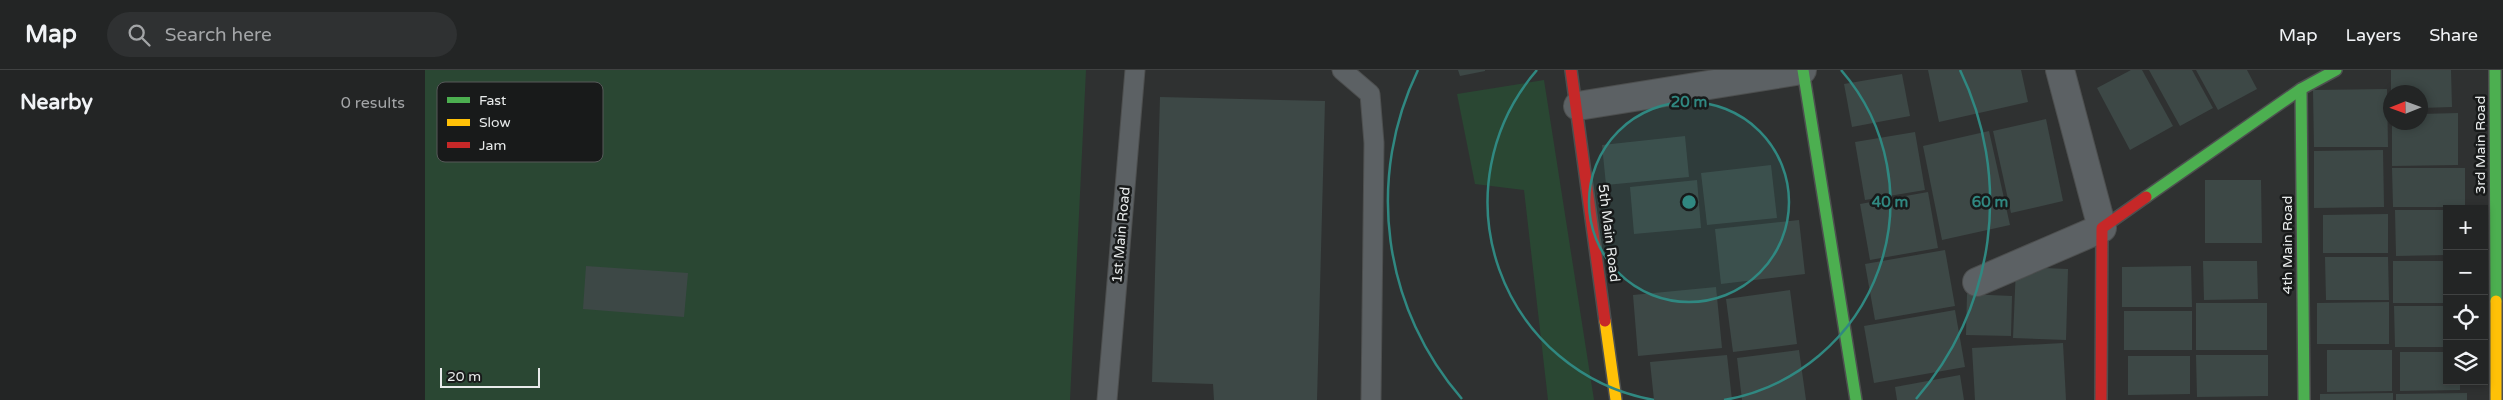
<!DOCTYPE html>
<html lang="en">
<head>
<meta charset="utf-8">
<style>
	:root { --surface:#232525; --page:#2f3132; --text:#f1f3f6; --muted:#a3a5a7; --line:#404242 }
	body { margin:0; font-family:"Varela Round",sans-serif; background:var(--page); color:var(--text) }
	.controls { position:absolute; right:15px; bottom:15px; display:grid; overflow:hidden; border-radius:0px; box-shadow:0 2px 8px #0003 }
	.controls button { width:45px; height:45px; display:grid; place-items:center; padding:0; border:0; border-bottom:1px solid var(--line); background:var(--surface); color:var(--text); font:25px sans-serif }
	.compass { position:absolute; left:1958px; top:15px; width:45px; height:45px; border-radius:50%; background:var(--surface); box-shadow:0 2px 8px #0003; rotate:269deg }
	.scale { position:absolute; left:15px; bottom:12px; width:100px; box-sizing:border-box; padding-left:5px; border:2px solid #e8ebeb; border-top:0; font-size:14px; line-height:18px; white-space:nowrap; color:#e8ebeb; -webkit-text-stroke:4px #181a1a; paint-order:stroke }
	.list { margin:0; padding:0; list-style:none }
	h2 { display:flex; justify-content:space-between; align-items:center; height:65px; margin:0; padding:0 20px; font-size:21px }
	h2 small { font-size:16px; font-weight:400; color:var(--muted) }
	.icon { flex:none; width:28px; height:28px; fill:none; stroke:currentColor; stroke-width:2; stroke-linecap:round; stroke-linejoin:round }
	.map { position:relative; flex:none; width:2078px; height:330px; overflow:hidden }
	header { display:flex; align-items:center; gap:30px; box-sizing:border-box; height:70px; padding:0 25px; background:var(--surface); border-bottom:1px solid var(--line) }
	header strong { font-size:24px }
	nav { display:flex; gap:28px; margin-inline-start:auto; font-size:18px }
	.search { width:350px; height:45px; background:var(--page); display:flex; align-items:center; gap:12px; box-sizing:border-box; padding:0 18px; border-radius:28px; color:var(--muted); font-size:19px }
	main { display:flex }
	aside { flex:1; background:var(--surface) }
	.map>svg:first-child { display:block }
	.green { fill:#2a4733 }
	.building { fill:#3d4846 }
	.lines { fill:none; stroke-linecap:round; stroke-linejoin:round }
	.lane-casing { stroke:#4d4f4f; stroke-width:21 }
	.street-casing { stroke:#4d4f4f; stroke-width:30 }
	.fast-casing { stroke:#4d4f4f; stroke-width:14 }
	.slow-casing { stroke:#4d4f4f; stroke-width:14 }
	.jam-casing { stroke:#4d4f4f; stroke-width:14 }
	.lane { stroke:#5c6164; stroke-width:19 }
	.street { stroke:#5c6164; stroke-width:28 }
	.fast { stroke:#4caf50; stroke-width:11 }
	.slow { stroke:#ffc107; stroke-width:11 }
	.jam { stroke:#c62828; stroke-width:11 }
	.ring { fill:none; stroke:#308881; stroke-width:2.5 }
	.labels { text-anchor:middle; dominant-baseline:central; stroke-width:5; stroke-linejoin:round; paint-order:stroke }
	.street-label { font-size:14px; fill:#e8ebeb; stroke:#181a1a }
	.key { fill:#181a1a; stroke:#565959; stroke-width:1 }
	.key-label { font-size:14px; fill:#e8ebeb }
	.centre { fill:#308881; stroke:#181a1a; stroke-width:2.5 }
	.ring-label { font-size:15px; text-anchor:middle; font-weight:bold; fill:#308881; stroke:#181a1a; stroke-width:5; stroke-linejoin:round; paint-order:stroke }
</style>
</head>
<body>
<header>
<strong>Map</strong>
<div class="search"><svg class="icon" aria-label="search" viewBox="0 0 24 24"><circle cx="10" cy="10" r="6"/><path d="M15 15l6 6"/></svg>Search here</div>
<nav><a>Map</a><a>Layers</a><a>Share</a></nav>
</header>
<main>
<aside>
<h2>Nearby<small>0 results</small></h2>
<ul class="list">
</ul>
</aside>
<div class="map">
<svg width="2078" height="330" viewBox="0 0 2078 330">
	<rect width="100%" height="100%" fill="#2f3131"/>
	<g class="green">
		<polygon points="0,0 661,0 645,330 0,330"/>
		<polygon points="1119,10 1169,330 1123,330 1099,120 1050,114 1032,24"/>
	</g>
	<g class="building">
		<polygon points="1033,0 1060,0 1060,1 1035,6"/>
		<polygon points="1503,0 1596,0 1603,32 1514,52"/>
		<polygon points="1706,0 1717,0 1748,56 1705,80 1672,18"/>
		<polygon points="1724,0 1767,0 1788,38 1755,56"/>
		<polygon points="1771,0 1822,0 1832,19 1793,40"/>
		<polygon points="1966,0 2026,0 2027,37 1996,38 1996,22 1966,22"/>
		<polygon points="1477,4 1485,46 1427,57 1419,14"/>
		<polygon points="1962,19 1963,77 1889,77 1888,20"/>
		<polygon points="735,27 900,31 892,330 789,330 788,314 727,312"/>
		<polygon points="2033,43 2033,95 1967,96 1967,52 1996,52 1996,44"/>
		<polygon points="1621,49 1638,131 1586,143 1568,61"/>
		<polygon points="1564,61 1585,155 1517,170 1498,76"/>
		<polygon points="1490,62 1500,120 1440,130 1430,72"/>
		<polygon points="1260,66 1264,107 1181,115 1177,75"/>
		<polygon points="1958,80 1959,137 1889,138 1889,81"/>
		<polygon points="1346,95 1352,148 1282,155 1276,103"/>
		<polygon points="1967,98 2040,98 2040,137 1968,137"/>
		<polygon points="1272,110 1276,158 1209,164 1205,117"/>
		<polygon points="1780,110 1836,110 1837,173 1780,173"/>
		<polygon points="1503,122 1513,178 1445,190 1435,134"/>
		<polygon points="1970,140 2022,140 2022,185 1971,186"/>
		<polygon points="1963,144 1963,183 1898,183 1898,145"/>
		<polygon points="1374,150 1380,204 1296,214 1290,159"/>
		<polygon points="1520,180 1530,236 1450,250 1440,194"/>
		<polygon points="1900,187 1963,187 1964,230 1901,230"/>
		<polygon points="1778,191 1832,191 1833,229 1779,230"/>
		<rect x="1968" y="191" width="54" height="42"/>
		<polygon points="161,196 263,203 259,247 158,239"/>
		<polygon points="1766,196 1767,237 1697,237 1697,197"/>
		<polygon points="1591,197 1643,199 1641,270 1588,268"/>
		<polygon points="1291,217 1297,278 1213,286 1208,225"/>
		<polygon points="1365,220 1372,274 1308,282 1301,229"/>
		<polygon points="1542,224 1587,226 1586,266 1541,265"/>
		<polygon points="1964,232 1964,274 1892,274 1892,233"/>
		<rect x="1771" y="233" width="71" height="47"/>
		<polygon points="1969,236 2022,236 2022,277 1970,277"/>
		<polygon points="1530,240 1540,297 1449,313 1439,256"/>
		<rect x="1699" y="241" width="68" height="39"/>
		<polygon points="1638,273 1641,330 1550,330 1547,278"/>
		<polygon points="1374,280 1381,330 1317,330 1312,288"/>
		<polygon points="1902,280 1967,280 1967,321 1902,322"/>
		<polygon points="1975,282 2022,282 2022,311 2035,311 2035,320 1975,321"/>
		<polygon points="1302,285 1307,330 1229,330 1225,292"/>
		<polygon points="1771,285 1843,285 1843,326 1772,327"/>
		<polygon points="1703,286 1765,286 1765,324 1703,325"/>
		<polygon points="1535,305 1539,330 1472,330 1470,317"/>
		<polygon points="1968,323 1968,330 1895,330 1895,324"/>
		<polygon points="2042,323 2042,330 1971,330 1971,324"/>
	</g>
	<g class="lines">
		<g class="lane-casing">
			<g id="lane">
				<polyline points="917,0 945,24 949,73 946,330"/>
				<polyline points="682,330 710,0"/>
			</g>
		</g>
		<g class="street-casing">
			<g id="street">
				<polyline points="1153,36 1377,0"/>
				<polyline points="1552,212 1677,158 1635,0"/>
			</g>
		</g>
		<g class="fast-casing">
			<g id="fast">
				<polyline points="1378,0 1431,330"/>
				<polyline points="2070,0 2071,231"/>
				<polyline points="1876,19 1879,330"/>
				<polyline points="1721,127 1876,19 1911,0"/>
			</g>
		</g>
		<g class="slow-casing">
			<g id="slow">
				<polyline points="2071,231 2071,330"/>
				<polyline points="1180,251 1191,330"/>
			</g>
		</g>
		<g class="jam-casing">
			<g id="jam">
				<polyline points="1146,0 1180,251"/>
				<polyline points="1676,330 1677,158 1721,127"/>
			</g>
		</g>
		<use href="#lane" class="lane"/>
		<use href="#street" class="street"/>
		<use href="#fast" class="fast"/>
		<use href="#slow" class="slow"/>
		<use href="#jam" class="jam"/>
	</g>
	<circle cx="1264" cy="132" r="100" fill="#308881" fill-opacity=".12"/>
	<g class="ring">
		<circle cx="1264" cy="132" r="100"/>
		<path d="M1229 330A201 201 0 0 1 1112 0M1416 0A201 201 0 0 1 1299 330"/>
		<path d="M1037 329A301 301 0 0 1 993 0M1535 0A301 301 0 0 1 1491 329"/>
	</g>
	<g class="labels">
		<g class="street-label">
			<text transform="translate(2055 75) rotate(-90)">3rd Main Road</text>
			<text transform="translate(1184 163) rotate(83)">5th Main Road</text>
			<text transform="translate(696 165) rotate(-85)">1st Main Road</text>
			<text transform="translate(1862 175) rotate(-90)">4th Main Road</text>
		</g>
	</g>
	<rect x="12" y="12" width="166" height="80" rx="8" class="key"/>
	<rect x="22" y="27" width="23" height="6" fill="#4caf50"/>
	<rect x="22" y="49" width="23" height="7" fill="#ffc107"/>
	<rect x="22" y="72" width="23" height="6" fill="#c62828"/>
	<g class="key-label">
		<text x="54" y="35">Fast</text>
		<text x="54" y="57">Slow</text>
		<text x="54" y="80">Jam</text>
	</g>
	<circle cx="1264" cy="132" r="8" class="centre"/>
	<g class="ring-label">
		<text x="1264" y="37">20 m</text>
		<text x="1465" y="137">40 m</text>
		<text x="1565" y="137">60 m</text>
	</g>
</svg>
<div class="controls">
<button>+</button>
<button>−</button>
<button><svg class="icon" aria-label="locate" viewBox="0 0 24 24"><circle cx="12" cy="12" r="6"/><path d="M12 2v4M12 18v4M2 12h4M18 12h4"/></svg></button>
<button><svg class="icon" aria-label="layers" viewBox="0 0 24 24"><path d="M12 4l9 5-9 5-9-5zM3 14l9 5 9-5"/></svg></button>
</div>
<svg class="compass" viewBox="-18 -18 36 36"><path d="M0-13l5 13h-10z" fill="#e53935"/><path d="M0 13l5-13h-10z" fill="#a3a5a7"/></svg>
<div class="scale">20 m</div>
</div>
</main>
</body>
</html>
